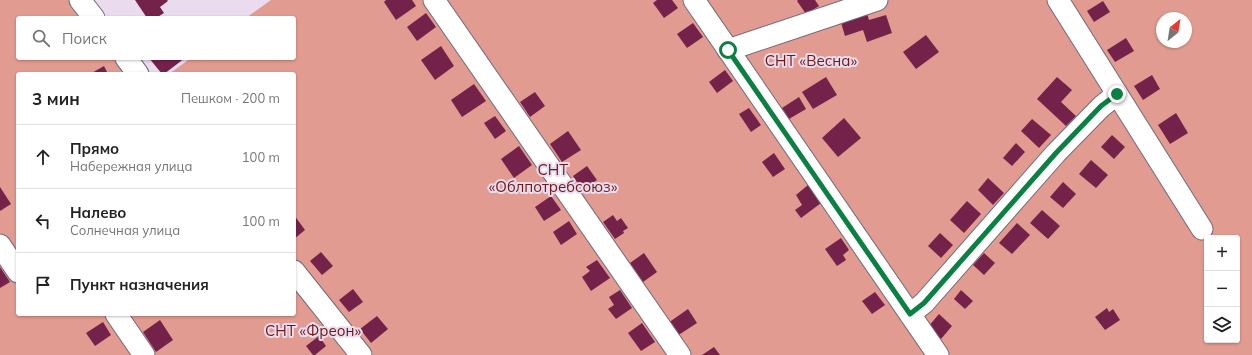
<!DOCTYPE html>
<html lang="ru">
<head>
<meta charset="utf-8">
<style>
	:root { --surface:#fff; --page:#f2f2f2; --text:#222; --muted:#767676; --line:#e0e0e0 }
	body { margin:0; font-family:Mulish,sans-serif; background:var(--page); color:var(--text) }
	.controls { position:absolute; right:12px; bottom:12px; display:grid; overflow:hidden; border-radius:4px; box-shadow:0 1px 3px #0004 }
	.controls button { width:36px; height:36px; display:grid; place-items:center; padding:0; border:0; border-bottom:1px solid var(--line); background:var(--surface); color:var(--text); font:20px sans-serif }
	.compass { position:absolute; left:1156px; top:12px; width:36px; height:36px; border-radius:50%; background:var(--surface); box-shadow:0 1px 3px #0004; rotate:30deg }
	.stop { position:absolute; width:12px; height:12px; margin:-9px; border:3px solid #0b8043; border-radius:50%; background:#fff }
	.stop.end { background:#0b8043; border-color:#fff; box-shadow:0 1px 4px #0008 }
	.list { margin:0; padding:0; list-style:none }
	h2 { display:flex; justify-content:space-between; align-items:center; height:52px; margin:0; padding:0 16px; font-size:17px }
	h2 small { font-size:13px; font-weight:400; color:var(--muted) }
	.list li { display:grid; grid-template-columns:26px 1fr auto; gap:12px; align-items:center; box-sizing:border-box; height:64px; padding:0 16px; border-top:1px solid var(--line) }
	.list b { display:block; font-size:15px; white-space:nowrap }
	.list p { margin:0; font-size:13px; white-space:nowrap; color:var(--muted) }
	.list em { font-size:13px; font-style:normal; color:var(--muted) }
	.icon { flex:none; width:22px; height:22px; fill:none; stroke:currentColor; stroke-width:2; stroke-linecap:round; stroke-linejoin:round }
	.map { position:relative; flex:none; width:1252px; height:355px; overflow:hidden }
	.search { position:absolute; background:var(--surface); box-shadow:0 1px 3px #0004; left:16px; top:16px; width:280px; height:44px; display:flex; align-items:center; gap:10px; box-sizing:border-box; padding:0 14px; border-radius:4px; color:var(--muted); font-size:15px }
	.panel { position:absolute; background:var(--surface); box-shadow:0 1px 3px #0004; left:16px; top:72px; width:280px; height:244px; border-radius:4px }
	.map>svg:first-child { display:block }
	.green { fill:#e19b91; fill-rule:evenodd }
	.building { fill:#74224a }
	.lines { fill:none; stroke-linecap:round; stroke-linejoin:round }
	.minor-casing { stroke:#766979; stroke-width:23 }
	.minor { stroke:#fff; stroke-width:21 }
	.route { stroke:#0b8043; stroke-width:5 }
	.labels { text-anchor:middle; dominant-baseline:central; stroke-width:4; stroke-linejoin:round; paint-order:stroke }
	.park-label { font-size:15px; fill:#6f1914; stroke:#eadbee }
</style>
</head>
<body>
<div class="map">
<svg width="1252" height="355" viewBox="0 0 1252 355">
	<rect width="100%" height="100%" fill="#eadbee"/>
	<path class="green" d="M0,0H81L96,18H18V58H128L141,74H18V314H294V74H169L191,58H294V18H246L271,0H1252V355H0ZM1162,18H1186V42H1162ZM1207,238H1237V340H1207Z"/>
	<g class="building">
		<polygon points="135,0 167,0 168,1 160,7 164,13 156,18 147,18"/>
		<polygon points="386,0 412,0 416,6 396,20 384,2"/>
		<polygon points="657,0 672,0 678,8 664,18 653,3"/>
		<polygon points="798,0 815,0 819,6 806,14 797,1"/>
		<polygon points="1103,1 1110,12 1094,22 1087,11"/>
		<polygon points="866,10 869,20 886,15 892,33 867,42 863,30 845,36 840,19"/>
		<polygon points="426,13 436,27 417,41 407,27"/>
		<polygon points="693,23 703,37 687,48 677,34"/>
		<polygon points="926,35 939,52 916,69 903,52"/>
		<polygon points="1126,38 1134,51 1115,62 1107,50"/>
		<polygon points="441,46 454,66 435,80 421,60"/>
		<polygon points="149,58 185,58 164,74 162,74"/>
		<polygon points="104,66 108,74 90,74"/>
		<polygon points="725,70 733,81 717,93 709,82"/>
		<polygon points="1152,75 1160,89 1143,100 1134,86"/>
		<polygon points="826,77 837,95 813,109 802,92"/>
		<polygon points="1057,77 1072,90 1061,102 1076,116 1066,126 1037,99"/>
		<polygon points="474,84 486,101 462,117 451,100"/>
		<polygon points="535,92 545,106 530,117 520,102"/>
		<polygon points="799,97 806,109 789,119 782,108"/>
		<polygon points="749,108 761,125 751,132 739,114"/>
		<polygon points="1176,113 1188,133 1170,144 1158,125"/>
		<polygon points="495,116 506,131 495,139 484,123"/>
		<polygon points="844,118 861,138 838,157 822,138"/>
		<polygon points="1032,119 1051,135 1039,148 1021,131"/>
		<polygon points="568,131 581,150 562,162 550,144"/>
		<polygon points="1112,135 1125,147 1114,159 1101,147"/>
		<polygon points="1016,143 1025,152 1012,166 1003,158"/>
		<polygon points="519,146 532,165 514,178 501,159"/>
		<polygon points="774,153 785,169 773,177 762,162"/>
		<polygon points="1091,160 1108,175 1096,188 1079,174"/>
		<polygon points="587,166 597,180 582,190 573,176"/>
		<polygon points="988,178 1004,193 993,205 978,190"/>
		<polygon points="1063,182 1076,194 1063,208 1050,197"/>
		<polygon points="808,185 821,203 801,218 795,210 802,205 796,195"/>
		<polygon points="0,187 11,204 0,211"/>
		<polygon points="551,196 561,210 544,221 535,207"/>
		<polygon points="967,201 981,214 964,233 950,220"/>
		<polygon points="1042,210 1060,226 1048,239 1030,223"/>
		<polygon points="294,215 305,230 294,239"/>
		<polygon points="613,215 617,221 621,218 628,228 623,231 624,233 615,239 603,222"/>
		<polygon points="569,221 577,234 561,245 553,232"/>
		<polygon points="1017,223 1030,235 1012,254 999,243"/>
		<polygon points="940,233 953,245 941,258 928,246"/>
		<polygon points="841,238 849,250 843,255 846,260 837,266 825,249"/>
		<polygon points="321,252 333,266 322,275 310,261"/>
		<polygon points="644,253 657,272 643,282 630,263"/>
		<polygon points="984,253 995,263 984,275 973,265"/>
		<polygon points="597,260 610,278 591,291 582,277 590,271 586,267"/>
		<polygon points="0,267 10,282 0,288"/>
		<polygon points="353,289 363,302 349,312 339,300"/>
		<polygon points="620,290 632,308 616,319 608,309 614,305 609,297"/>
		<polygon points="961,290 973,301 965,309 954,299"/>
		<polygon points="875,292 885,305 872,314 862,301"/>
		<polygon points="1107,308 1109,312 1113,309 1120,320 1105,330 1095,317"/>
		<polygon points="688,309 697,323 677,336 668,323"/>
		<polygon points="939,314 952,326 941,339 928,327"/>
		<polygon points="377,316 388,329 371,343 360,329"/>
		<polygon points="160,320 173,340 156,352 143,332"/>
		<polygon points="103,322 111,335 95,346 86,333"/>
		<polygon points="642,323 655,342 641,351 628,333"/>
		<polygon points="319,336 326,346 315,355 313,355 306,346"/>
		<polygon points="714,347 720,355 702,355"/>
	</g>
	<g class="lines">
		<g class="minor-casing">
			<g id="minor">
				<polyline points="80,0 94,18"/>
				<polyline points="434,0 680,355"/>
				<polyline points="694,0 938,355"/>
				<polyline points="1058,0 1202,229"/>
				<polyline points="728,50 877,0"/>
				<polyline points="126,58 138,74"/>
				<polyline points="0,245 18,272"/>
				<polyline points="294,271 361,355"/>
				<polyline points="116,314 144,355"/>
				<polyline points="910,314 924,303 1056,153 1101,107 1117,94"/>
			</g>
		</g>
		<use href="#minor" class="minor"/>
	</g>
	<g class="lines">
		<polyline class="route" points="728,50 910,314 924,303 1056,153 1101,106 1117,94"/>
	</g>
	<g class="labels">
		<g class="park-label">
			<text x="811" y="60">СНТ «Весна»</text>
			<text x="553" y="169">СНТ<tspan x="553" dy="17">«Облпотребсоюз»</tspan></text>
			<text x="313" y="330">СНТ «Фреон»</text>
		</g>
	</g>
</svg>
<div class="controls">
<button>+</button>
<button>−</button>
<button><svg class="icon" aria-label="layers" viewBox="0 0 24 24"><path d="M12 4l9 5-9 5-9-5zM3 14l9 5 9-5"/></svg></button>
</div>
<svg class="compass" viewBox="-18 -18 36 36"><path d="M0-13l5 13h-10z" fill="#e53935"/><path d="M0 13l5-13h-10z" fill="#767676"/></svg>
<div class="stop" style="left:728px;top:50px"></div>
<div class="stop end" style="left:1117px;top:94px"></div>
<div class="search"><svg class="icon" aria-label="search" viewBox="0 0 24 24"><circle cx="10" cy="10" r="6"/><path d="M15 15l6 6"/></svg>Поиск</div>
<section class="panel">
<h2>3 мин<small>Пешком · 200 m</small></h2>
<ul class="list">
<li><svg class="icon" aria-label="ahead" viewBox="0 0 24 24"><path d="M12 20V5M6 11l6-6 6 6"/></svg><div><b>Прямо</b><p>Набережная улица</p></div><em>100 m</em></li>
<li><svg class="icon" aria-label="left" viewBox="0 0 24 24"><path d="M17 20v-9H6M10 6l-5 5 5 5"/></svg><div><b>Налево</b><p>Солнечная улица</p></div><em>100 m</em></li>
<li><svg class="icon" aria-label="arrive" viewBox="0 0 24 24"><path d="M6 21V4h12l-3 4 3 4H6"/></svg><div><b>Пункт назначения</b></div></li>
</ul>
</section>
</div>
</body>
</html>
